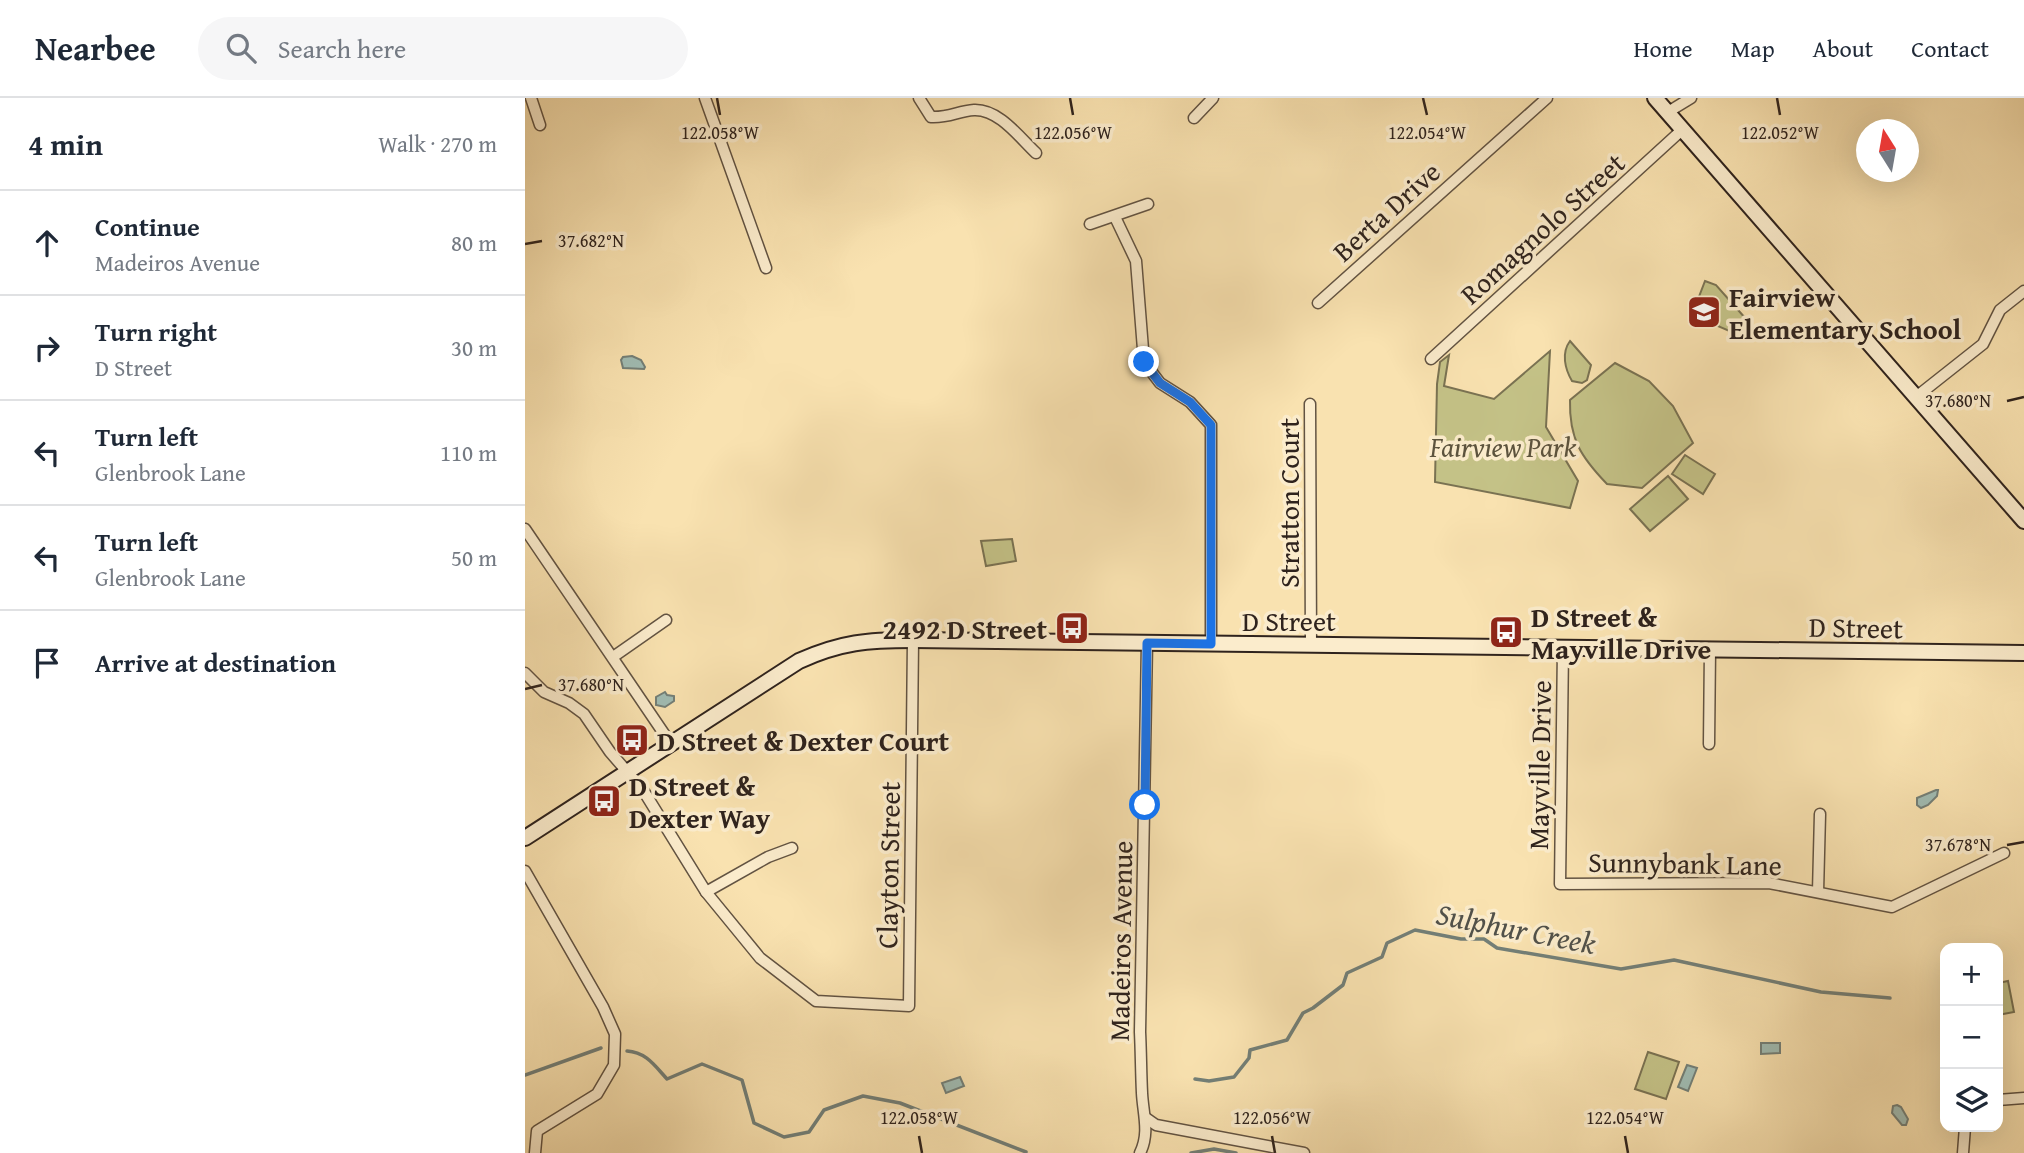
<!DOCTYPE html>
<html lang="en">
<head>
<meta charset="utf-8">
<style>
	:root { --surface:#fff; --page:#f6f6f7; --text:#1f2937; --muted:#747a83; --line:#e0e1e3 }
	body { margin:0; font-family:"Gentium Book Plus",serif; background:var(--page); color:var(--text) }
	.controls { position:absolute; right:21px; bottom:21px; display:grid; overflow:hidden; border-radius:14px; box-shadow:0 7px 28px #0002 }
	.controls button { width:63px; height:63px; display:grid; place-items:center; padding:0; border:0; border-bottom:2px solid var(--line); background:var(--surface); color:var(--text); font:35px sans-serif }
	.compass { position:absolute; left:1331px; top:21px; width:63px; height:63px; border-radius:50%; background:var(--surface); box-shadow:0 7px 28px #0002; rotate:349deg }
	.stop { position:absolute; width:21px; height:21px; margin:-16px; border:5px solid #1a73e8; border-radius:50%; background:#fff }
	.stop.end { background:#1a73e8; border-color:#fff; box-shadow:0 2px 7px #0008 }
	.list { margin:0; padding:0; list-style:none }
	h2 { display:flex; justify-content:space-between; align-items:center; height:91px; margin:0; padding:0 28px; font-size:30px }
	h2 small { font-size:23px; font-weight:400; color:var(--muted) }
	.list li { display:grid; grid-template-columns:46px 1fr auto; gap:21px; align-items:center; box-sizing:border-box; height:105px; padding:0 28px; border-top:2px solid var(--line) }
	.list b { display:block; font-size:26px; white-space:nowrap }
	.list p { margin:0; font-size:23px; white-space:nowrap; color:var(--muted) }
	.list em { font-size:23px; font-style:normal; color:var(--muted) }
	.icon { flex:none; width:38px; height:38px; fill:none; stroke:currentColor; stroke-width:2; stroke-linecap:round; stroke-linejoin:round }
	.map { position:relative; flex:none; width:1499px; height:1055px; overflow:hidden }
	header { display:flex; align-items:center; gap:42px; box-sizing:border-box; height:98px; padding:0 35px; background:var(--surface); border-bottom:2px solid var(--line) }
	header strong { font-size:33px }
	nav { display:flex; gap:38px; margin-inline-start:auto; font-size:24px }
	.search { width:490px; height:63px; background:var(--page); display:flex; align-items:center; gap:18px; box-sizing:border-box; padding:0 24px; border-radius:38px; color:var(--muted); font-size:26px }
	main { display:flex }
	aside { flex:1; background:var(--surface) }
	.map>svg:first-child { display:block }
	.green { fill:#c4c287; stroke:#7a7252; stroke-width:2 }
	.water { fill:#a0bcb3; stroke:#737f77; stroke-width:2 }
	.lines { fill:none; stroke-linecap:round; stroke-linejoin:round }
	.stream { stroke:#737f77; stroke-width:3.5 }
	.street-casing { stroke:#625342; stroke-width:13 }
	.secondary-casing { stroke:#2f231d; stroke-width:18 }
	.street { stroke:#fbeccc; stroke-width:10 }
	.secondary { stroke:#fbeccc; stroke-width:14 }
	.route { stroke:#1a73e8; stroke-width:9 }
	.ticks { fill:none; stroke:#2f231d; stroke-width:2.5 }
	.labels { text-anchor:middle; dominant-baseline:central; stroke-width:7; stroke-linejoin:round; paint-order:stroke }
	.street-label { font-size:28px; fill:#2f231d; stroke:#fbeccc }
	.poi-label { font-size:28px; font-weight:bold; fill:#2f231d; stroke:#fbeccc; text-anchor:start }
	.park-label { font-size:28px; font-style:italic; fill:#5c533d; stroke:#fbeccc }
	.water-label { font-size:30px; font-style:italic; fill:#51514a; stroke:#fbeccc }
	.ticks-label { font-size:18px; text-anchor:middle; fill:#2f231d; stroke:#fbeccc; stroke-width:7; stroke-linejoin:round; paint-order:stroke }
</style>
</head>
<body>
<header>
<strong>Nearbee</strong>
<div class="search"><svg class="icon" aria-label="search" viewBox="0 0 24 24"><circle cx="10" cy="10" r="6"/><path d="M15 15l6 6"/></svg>Search here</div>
<nav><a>Home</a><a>Map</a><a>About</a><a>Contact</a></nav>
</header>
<main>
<aside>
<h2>4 min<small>Walk · 270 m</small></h2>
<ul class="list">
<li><svg class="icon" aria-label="ahead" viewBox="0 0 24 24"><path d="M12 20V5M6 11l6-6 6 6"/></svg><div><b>Continue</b><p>Madeiros Avenue</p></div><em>80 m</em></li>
<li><svg class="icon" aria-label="right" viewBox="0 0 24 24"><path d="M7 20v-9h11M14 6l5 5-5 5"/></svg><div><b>Turn right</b><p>D Street</p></div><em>30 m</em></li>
<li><svg class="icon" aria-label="left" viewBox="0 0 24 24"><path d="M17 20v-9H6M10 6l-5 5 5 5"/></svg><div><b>Turn left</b><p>Glenbrook Lane</p></div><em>110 m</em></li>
<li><svg class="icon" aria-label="left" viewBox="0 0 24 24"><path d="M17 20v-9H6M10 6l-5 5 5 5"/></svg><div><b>Turn left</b><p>Glenbrook Lane</p></div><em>50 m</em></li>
<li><svg class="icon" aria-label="arrive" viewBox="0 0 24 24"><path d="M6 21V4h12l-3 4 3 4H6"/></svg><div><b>Arrive at destination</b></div></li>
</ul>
</aside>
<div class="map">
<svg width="1499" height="1055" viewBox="0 0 1499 1055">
	<rect width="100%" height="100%" fill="#f9e2b0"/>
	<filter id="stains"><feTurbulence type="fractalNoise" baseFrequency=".00286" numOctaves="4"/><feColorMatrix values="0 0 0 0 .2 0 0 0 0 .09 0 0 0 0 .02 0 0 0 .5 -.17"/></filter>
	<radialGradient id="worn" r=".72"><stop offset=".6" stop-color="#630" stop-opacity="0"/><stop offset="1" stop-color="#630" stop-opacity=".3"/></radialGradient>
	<g class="green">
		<polygon points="1180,183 1191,187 1221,221 1221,225 1216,238 1167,217"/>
		<path d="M1045,243L1066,267L1062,282L1057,285L1047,283C1040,271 1036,255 1045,243Z"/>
		<polygon points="1025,253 1021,329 1053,383 1045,410 910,384 912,286 915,264 924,257 919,288 969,301"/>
		<path d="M1090,265L1124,283L1148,308L1168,345L1117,390L1082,386C1056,359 1044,341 1045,302Z"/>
		<polygon points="1160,357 1190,376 1178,396 1147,376"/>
		<polygon points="1143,378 1163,401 1125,433 1105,411"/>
		<polygon points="487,441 491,463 461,468 456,443"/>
		<polygon points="1483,883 1489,914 1473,917 1473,885"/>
		<polygon points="1123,954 1154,964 1141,1001 1110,991"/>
	</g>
	<g class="water">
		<polygon points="107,258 116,262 120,269 119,271 98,270 96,262 98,259"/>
		<polygon points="140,594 142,597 149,598 149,603 140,609 131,607 131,599"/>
		<polygon points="1411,692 1413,692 1412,698 1403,707 1396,710 1392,707 1392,700"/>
		<polygon points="1236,945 1255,945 1255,955 1236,956"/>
		<polygon points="1162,967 1172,970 1163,993 1153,989"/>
		<polygon points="435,979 439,988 421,995 417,985"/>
		<polygon points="1372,1007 1376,1009 1383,1021 1381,1027 1377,1027 1367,1015 1368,1008"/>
	</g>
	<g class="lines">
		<g class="stream">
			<path d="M102,953C121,954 130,968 142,981L177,966L217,982L229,1025L259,1039L284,1034L299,1012L338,998L375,1005L501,1054"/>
			<polyline points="0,977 76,950"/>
			<polyline points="670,981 684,983 709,979 724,960 725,952 762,942 778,915 788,910 818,887 822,875 857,859 862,845 890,832 936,841 959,841 972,850 1096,871 1149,862 1296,894 1365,900"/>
			<polyline points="666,1055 689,1051 711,1055"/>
		</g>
		<g class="street-casing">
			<g id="street">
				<polyline points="6,0 15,27"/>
				<polyline points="180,0 241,170"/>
				<path d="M394,0L406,19C424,20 433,13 449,12C474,11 494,39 511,55"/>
				<polyline points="1143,14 1166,0"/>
				<polyline points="669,20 688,0"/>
				<polyline points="590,119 611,163 619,264 635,285 665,304 686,327 686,546"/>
				<polyline points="565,126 623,106"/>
				<polyline points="793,205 1022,0"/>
				<polyline points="906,261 1158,31"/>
				<polyline points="1391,299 1458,246 1475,212 1499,193"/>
				<polyline points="785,306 786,547"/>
				<polyline points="0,431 146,646"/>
				<polyline points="1038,550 1035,786 1244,785 1367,809 1479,755"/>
				<polyline points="88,559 141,522"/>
				<polyline points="0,575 19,594 44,605 59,616 85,654 118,692 181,794 235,860 291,903 384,908 388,542"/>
				<polyline points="1184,646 1185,551"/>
				<polyline points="0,773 78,909 90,936 89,967 72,996 12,1033 10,1055"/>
				<polyline points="181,794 243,759 267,750"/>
				<polyline points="1293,794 1295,716"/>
				<polyline points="1473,1002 1499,1000"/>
				<polyline points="621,1020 631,1027 779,1055"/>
				<path d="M615,1055C625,1035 618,1016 617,995C616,975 616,954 615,934L622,545"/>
				<polyline points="1438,1055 1440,1029"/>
			</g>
		</g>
		<g class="secondary-casing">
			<g id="secondary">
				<polyline points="1130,0 1499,423"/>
				<path d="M0,740L274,563C316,544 343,542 388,542L1499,555"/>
			</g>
		</g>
		<use href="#street" class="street"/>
		<use href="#secondary" class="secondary"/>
	</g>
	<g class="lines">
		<polyline class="route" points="619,264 635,285 665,304 686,327 686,546 622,545 620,707"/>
	</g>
	<path class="ticks" d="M192,0L195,17M545,0L548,17M898,0L902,17M1252,0L1255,17M0,146L17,143M1482,303L1499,299M0,591L17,587M1482,747L1499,744M394,1038L397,1055M747,1038L750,1055M1100,1038L1103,1055"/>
	<defs>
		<g id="school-square" transform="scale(1.75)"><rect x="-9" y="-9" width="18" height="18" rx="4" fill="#8f2418" stroke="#fbeccc"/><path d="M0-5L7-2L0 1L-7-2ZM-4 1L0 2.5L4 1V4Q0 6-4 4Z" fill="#fff"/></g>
		<g id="bus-square" transform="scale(1.75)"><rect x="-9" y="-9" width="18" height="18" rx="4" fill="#8f2418" stroke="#fbeccc"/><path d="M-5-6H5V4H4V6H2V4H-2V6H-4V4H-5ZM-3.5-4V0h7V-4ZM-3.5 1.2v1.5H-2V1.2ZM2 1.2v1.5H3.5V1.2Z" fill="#fff"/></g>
	</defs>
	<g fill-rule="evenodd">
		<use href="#school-square" x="1179" y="214"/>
		<use href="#bus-square" x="547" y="530"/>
		<use href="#bus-square" x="981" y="534"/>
		<use href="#bus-square" x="107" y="642"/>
		<use href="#bus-square" x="79" y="703"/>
	</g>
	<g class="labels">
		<g class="street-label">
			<text transform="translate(861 113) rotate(-42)">Berta Drive</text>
			<text transform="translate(1017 130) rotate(-42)">Romagnolo Street</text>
			<text transform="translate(763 405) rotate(-90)">Stratton Court</text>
			<text x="764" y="522">D Street</text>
			<text transform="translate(1331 529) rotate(1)">D Street</text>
			<text transform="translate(1014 667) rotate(-89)">Mayville Drive</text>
			<text transform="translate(1160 765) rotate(1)">Sunnybank Lane</text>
			<text transform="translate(363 767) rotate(-89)">Clayton Street</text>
			<text transform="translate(595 843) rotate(-89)">Madeiros Avenue</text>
		</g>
		<g class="poi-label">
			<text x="1204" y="198">Fairview<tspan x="1204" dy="32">Elementary School</tspan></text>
			<text x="1006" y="518">D Street &amp;<tspan x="1006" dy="32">Mayville Drive</tspan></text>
			<text x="522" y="530" text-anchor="end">2492 D Street</text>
			<text x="132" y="642">D Street &amp; Dexter Court</text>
			<text x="104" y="687">D Street &amp;<tspan x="104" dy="32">Dexter Way</tspan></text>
		</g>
		<g class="park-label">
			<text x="978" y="348">Fairview Park</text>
		</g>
		<g class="water-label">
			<text transform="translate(991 830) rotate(11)">Sulphur Creek</text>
		</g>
	</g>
	<g class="ticks-label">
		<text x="195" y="41">122.058°W</text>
		<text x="548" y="41">122.056°W</text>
		<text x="902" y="41">122.054°W</text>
		<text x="1255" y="41">122.052°W</text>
		<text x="66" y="149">37.682°N</text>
		<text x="1433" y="309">37.680°N</text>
		<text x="66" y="593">37.680°N</text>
		<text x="1433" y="753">37.678°N</text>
		<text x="394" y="1026">122.058°W</text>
		<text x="747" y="1026">122.056°W</text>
		<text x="1100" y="1026">122.054°W</text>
	</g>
	<rect width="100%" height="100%" filter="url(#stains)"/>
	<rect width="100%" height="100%" fill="url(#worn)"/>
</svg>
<div class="controls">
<button>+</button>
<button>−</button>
<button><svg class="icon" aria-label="layers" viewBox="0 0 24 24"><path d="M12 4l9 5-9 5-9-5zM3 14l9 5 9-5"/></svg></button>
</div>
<svg class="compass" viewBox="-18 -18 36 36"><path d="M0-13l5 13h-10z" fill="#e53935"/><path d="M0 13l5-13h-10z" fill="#747a83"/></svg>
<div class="stop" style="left:620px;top:707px"></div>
<div class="stop end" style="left:619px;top:264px"></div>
</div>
</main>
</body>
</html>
